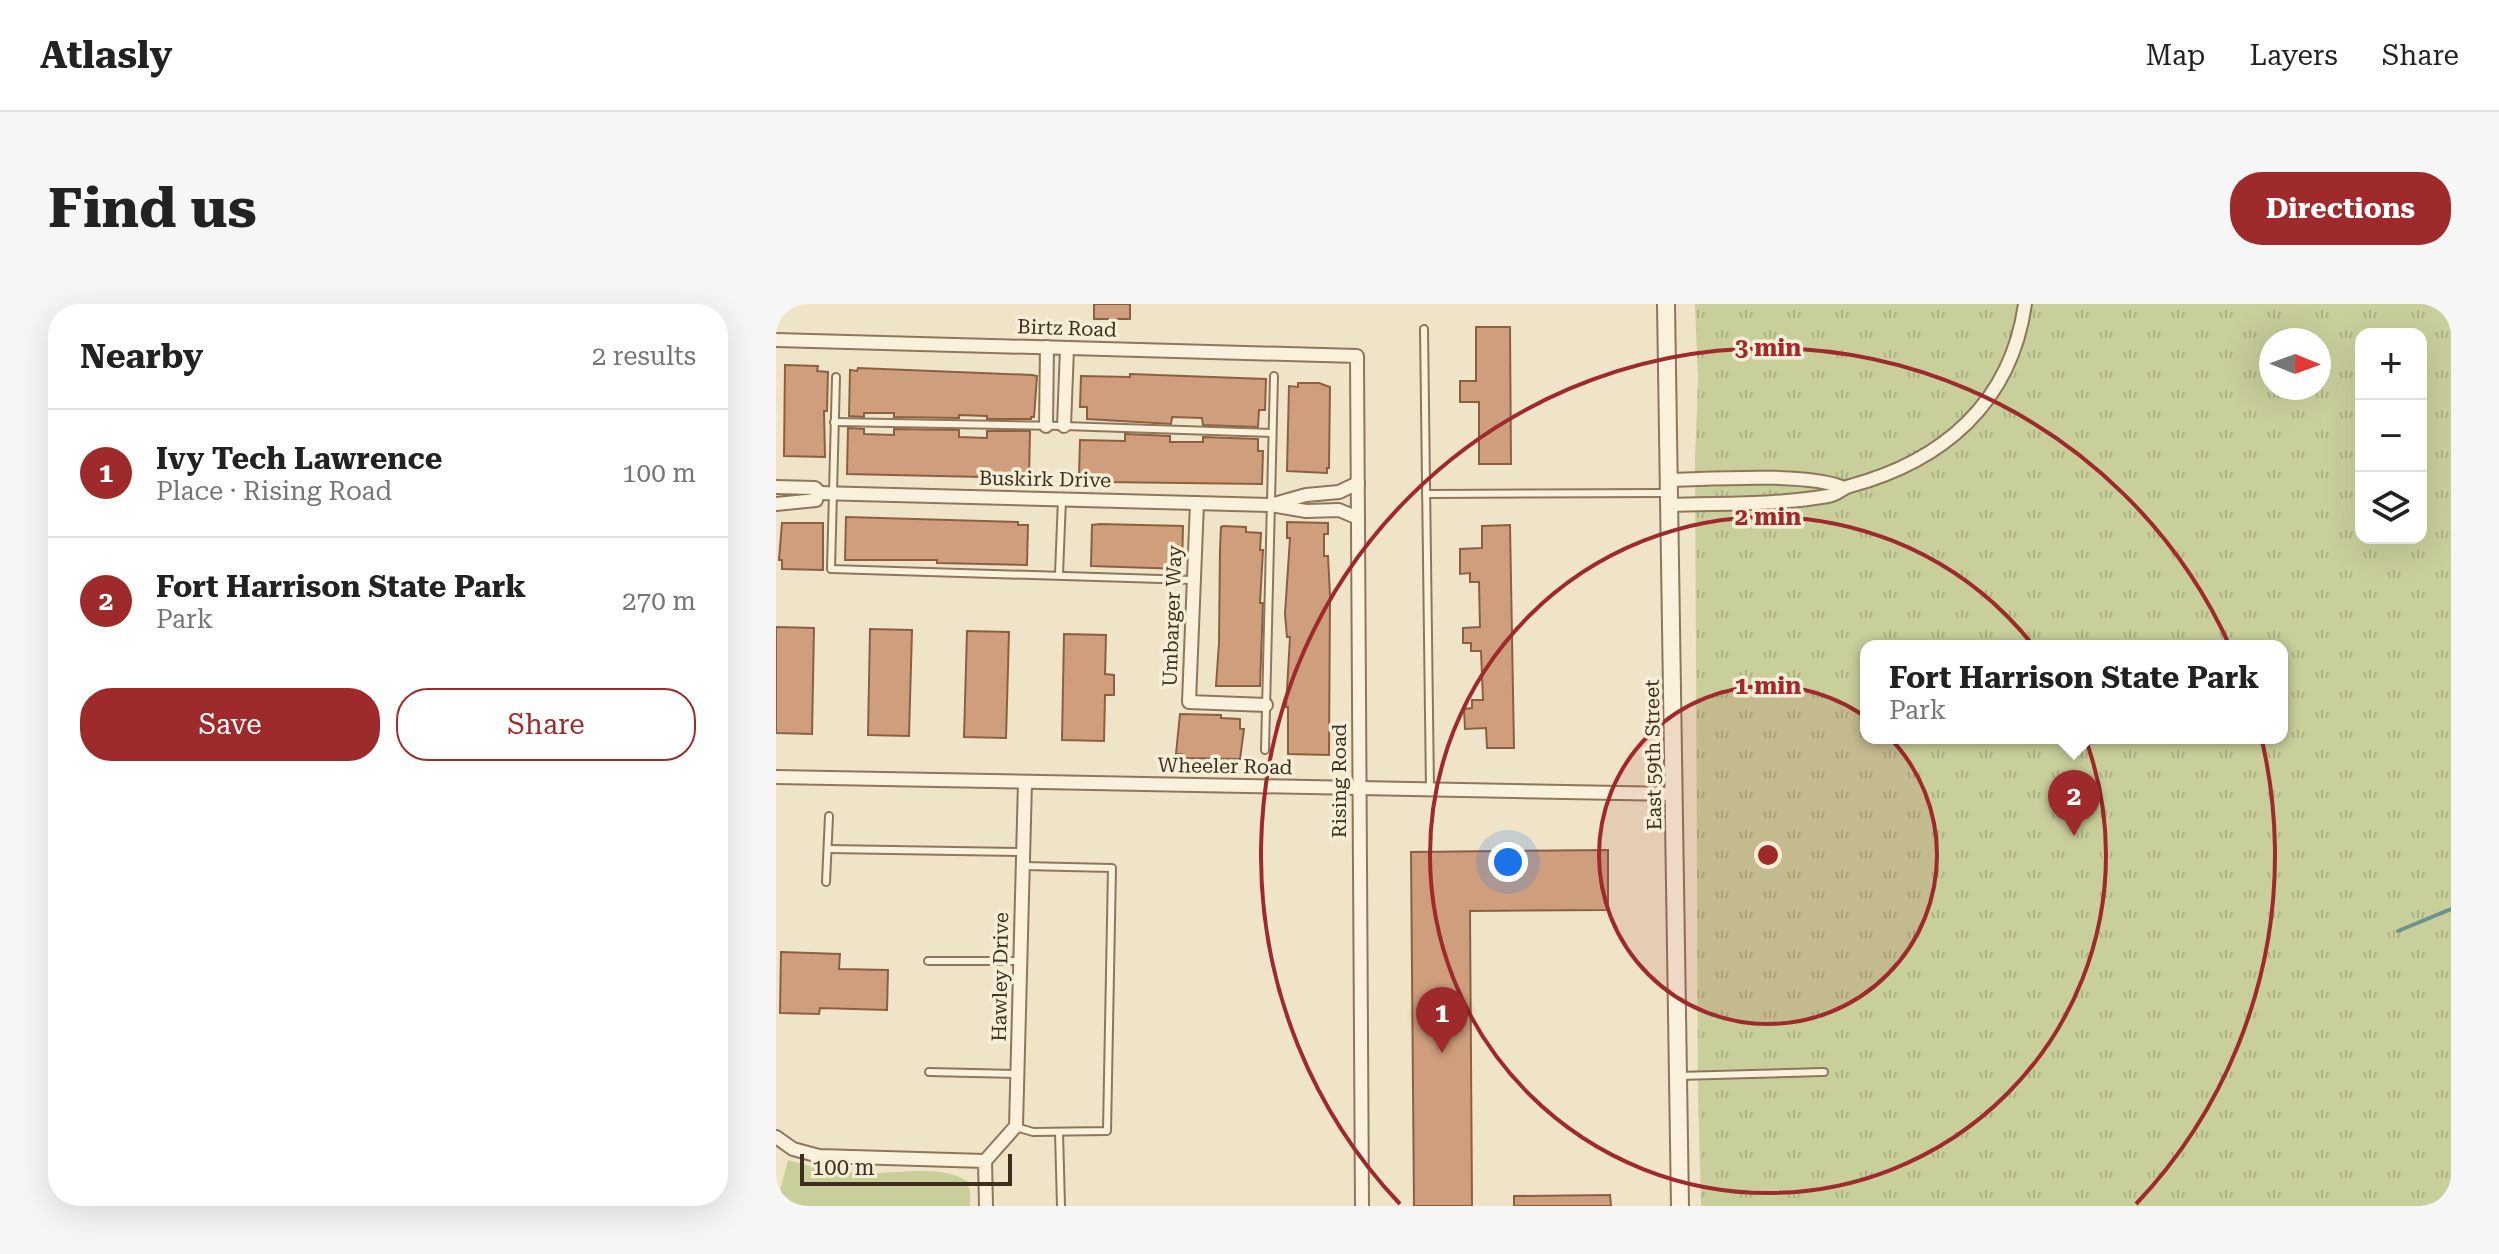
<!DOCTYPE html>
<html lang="en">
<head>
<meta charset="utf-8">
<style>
	:root { --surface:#fff; --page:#f6f6f6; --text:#222; --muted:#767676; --line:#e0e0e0; --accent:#9e2a2b }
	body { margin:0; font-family:"Roboto Serif",serif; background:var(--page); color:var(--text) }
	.controls { position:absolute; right:24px; top:24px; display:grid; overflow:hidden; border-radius:16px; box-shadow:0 8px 32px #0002 }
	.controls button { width:72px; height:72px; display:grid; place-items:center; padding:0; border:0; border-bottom:2px solid var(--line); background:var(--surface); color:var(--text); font:40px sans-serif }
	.compass { position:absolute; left:1483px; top:24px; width:72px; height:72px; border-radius:50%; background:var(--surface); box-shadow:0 8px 32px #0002; rotate:91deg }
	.scale { position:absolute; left:24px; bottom:20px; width:212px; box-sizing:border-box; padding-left:8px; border:4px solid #3d2e20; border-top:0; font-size:22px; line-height:28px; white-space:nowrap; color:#3d2e20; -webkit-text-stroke:6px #f7eed8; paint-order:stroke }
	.you { position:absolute; left:732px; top:558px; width:28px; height:28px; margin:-20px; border:6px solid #fff; border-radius:50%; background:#1a73e8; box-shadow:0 0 0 12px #1a73e833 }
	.badge { display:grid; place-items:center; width:52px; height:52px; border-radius:50%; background:var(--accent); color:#fff; font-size:26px; font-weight:700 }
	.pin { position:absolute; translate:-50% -66px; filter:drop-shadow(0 2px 4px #0008) }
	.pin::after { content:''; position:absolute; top:42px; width:28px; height:24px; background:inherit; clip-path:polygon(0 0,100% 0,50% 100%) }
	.popup { position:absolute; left:1084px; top:336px; width:428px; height:104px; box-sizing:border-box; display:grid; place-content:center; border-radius:16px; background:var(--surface); filter:drop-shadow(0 2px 6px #0005); font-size:26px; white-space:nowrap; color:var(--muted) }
	.popup b { font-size:30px; color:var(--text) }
	.popup::after { content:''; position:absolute; left:50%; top:100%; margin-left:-16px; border:16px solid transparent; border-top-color:var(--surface) }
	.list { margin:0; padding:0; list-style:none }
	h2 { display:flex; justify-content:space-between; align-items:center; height:104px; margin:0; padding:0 32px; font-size:34px }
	h2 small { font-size:26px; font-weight:400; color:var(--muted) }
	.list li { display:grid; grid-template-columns:52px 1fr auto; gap:24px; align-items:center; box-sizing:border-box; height:128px; padding:0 32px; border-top:2px solid var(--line) }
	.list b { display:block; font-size:30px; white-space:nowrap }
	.list p { margin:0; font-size:26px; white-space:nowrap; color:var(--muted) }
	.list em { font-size:26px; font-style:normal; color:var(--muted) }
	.actions { display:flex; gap:16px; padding:24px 32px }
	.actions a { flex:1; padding:18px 0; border:2px solid var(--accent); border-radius:32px; text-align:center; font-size:28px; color:var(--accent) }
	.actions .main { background:var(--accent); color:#fff }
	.icon { flex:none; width:44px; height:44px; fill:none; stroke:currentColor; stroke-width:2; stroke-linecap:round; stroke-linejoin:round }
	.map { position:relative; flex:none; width:1675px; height:902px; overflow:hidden; border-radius:32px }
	header { display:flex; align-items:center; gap:48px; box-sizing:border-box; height:112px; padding:0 40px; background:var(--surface); border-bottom:2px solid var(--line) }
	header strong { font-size:38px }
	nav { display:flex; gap:44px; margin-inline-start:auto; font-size:28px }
	.intro { display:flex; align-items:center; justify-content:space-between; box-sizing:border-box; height:192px; padding:0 48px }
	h1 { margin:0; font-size:56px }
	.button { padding:20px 36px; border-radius:32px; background:var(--accent); color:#fff; font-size:28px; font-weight:700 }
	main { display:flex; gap:48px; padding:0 48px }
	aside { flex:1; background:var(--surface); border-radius:32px; box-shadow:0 8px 32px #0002 }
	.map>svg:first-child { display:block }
	.grass { fill:#c9cf9b }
	.park { fill:url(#park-tufts); fill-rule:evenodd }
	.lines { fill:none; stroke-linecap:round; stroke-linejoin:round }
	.stream { stroke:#6f938a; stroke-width:4 }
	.building { fill:#cf9f7d; stroke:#8d5f41; stroke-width:2 }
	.service-casing { stroke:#8d765c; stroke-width:10 }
	.minor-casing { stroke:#8d765c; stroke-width:16 }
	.tertiary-casing { stroke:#8d765c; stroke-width:20 }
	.service { stroke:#faf1dc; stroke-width:6 }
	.minor { stroke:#faf1dc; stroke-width:12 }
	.tertiary { stroke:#faf1dc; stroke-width:16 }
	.ring { fill:none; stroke:#9e2a2b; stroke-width:4 }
	.labels { text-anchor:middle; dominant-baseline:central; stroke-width:7; stroke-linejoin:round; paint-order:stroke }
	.street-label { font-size:20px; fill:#3d2e20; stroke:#f7eed8 }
	.centre { fill:#9e2a2b; stroke:#f7eed8; stroke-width:4 }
	.ring-label { font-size:24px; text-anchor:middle; font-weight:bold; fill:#9e2a2b; stroke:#f7eed8; stroke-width:7; stroke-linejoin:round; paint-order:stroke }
</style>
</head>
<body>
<header>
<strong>Atlasly</strong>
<nav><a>Map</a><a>Layers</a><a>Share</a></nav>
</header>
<div class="intro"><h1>Find us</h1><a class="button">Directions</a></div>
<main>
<aside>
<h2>Nearby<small>2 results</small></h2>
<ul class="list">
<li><span class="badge">1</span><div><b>Ivy Tech Lawrence</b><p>Place · Rising Road</p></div><em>100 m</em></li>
<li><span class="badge">2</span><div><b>Fort Harrison State Park</b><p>Park</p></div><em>270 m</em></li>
</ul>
<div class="actions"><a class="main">Save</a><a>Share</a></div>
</aside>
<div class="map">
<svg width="1675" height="902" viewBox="0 0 1675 902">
	<defs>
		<pattern id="park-tufts" width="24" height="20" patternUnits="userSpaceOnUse" patternTransform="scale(2)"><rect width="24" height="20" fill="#c9cf9b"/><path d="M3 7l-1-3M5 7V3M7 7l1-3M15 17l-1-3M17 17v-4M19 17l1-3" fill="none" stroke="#aeb285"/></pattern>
	</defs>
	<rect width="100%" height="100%" fill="#f0e4c8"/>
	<path class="grass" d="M12,856C40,865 69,868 98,869C127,869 165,861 191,877L194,888V902H0Z"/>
	<path class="park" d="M919,0H1675V902H925L922,788L919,154L922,77ZM1585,30H1645V234H1585ZM1495,36H1543V84H1495ZM1090,342H1506V434H1090Z"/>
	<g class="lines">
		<polyline class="stream" points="1622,627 1675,605"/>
	</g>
	<g class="building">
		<rect x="318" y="0" width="36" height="15"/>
		<polygon points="700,23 734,23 735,160 703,160 703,98 684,98 684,77 700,77"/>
		<polygon points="9,61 42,62 41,67 52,68 51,107 48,107 49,153 8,152"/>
		<polygon points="82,64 256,71 261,72 258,113 255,113 255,115 211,115 211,112 183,111 183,114 118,113 118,109 88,109 88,113 73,112 74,66 81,67"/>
		<polygon points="354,70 490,75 489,106 483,106 482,123 427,121 426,114 396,113 395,120 311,115 311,103 304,103 305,72 354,73"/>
		<polygon points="522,79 543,79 554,83 553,164 551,164 551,169 511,167 513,82 522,83"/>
		<polygon points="72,124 88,125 88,130 118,131 118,125 183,126 183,133 211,134 211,127 254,127 253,174 71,170"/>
		<polygon points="349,130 394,132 394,138 427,138 427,133 482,135 482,147 487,147 486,180 327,178 303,173 304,136 349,137"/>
		<polygon points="70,213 242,218 242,221 252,221 251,261 161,259 161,256 69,256"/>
		<polygon points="511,218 552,219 552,230 548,230 548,252 552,252 554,291 553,451 512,450 512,403 510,403 514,333 511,333 509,310 514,234 511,234"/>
		<polygon points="6,219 47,219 47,266 6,265 6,256 3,256"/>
		<polygon points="324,220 407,222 406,265 315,262 316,221"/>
		<polygon points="734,221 738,444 711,444 710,424 689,425 688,405 696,404 696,396 707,396 705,347 695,347 695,339 687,339 687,324 704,323 703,278 694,278 694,269 684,270 684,245 706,244 706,222"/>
		<polygon points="447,222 470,223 470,228 485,229 484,246 487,246 484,299 487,299 484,382 440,382 443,339 444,245 445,223"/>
		<polygon points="0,323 38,324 36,430 0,429"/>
		<polygon points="94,325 136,326 133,432 92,431"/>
		<polygon points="191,327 233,328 230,434 188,433"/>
		<polygon points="288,330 330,331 329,370 338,371 338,391 329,391 328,437 286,436"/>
		<polygon points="404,410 445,411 445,414 464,415 464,425 468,425 464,455 406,454 406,450 400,450"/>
		<polygon points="832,546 832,606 694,607 696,902 638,902 635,548"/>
		<polygon points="5,648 64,650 63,665 112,666 111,706 44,704 43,710 4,709"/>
		<polygon points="834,891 835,902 738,902 738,892"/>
	</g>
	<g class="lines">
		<g class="service-casing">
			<g id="service">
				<polyline points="648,25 654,485"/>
				<polyline points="60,73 55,265 417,276"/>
				<polyline points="58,118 288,122 496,129"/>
				<polyline points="650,190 890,189"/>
				<polyline points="283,270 286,195"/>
				<polyline points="489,446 498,72"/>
				<polyline points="52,545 247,548"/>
				<polyline points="50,578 53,512"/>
				<polyline points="152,657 244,657"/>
				<polyline points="153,768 241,770"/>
				<polyline points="902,772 1048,768"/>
				<polyline points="240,823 257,828 331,827 336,564 247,562"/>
				<polyline points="283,828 285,902"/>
			</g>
		</g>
		<g class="minor-casing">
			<g id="minor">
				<polyline points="0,36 581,52 586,902"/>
				<polyline points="270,122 271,43"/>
				<polyline points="288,122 291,44"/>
				<path d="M893,176C935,175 1034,168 1068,184"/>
				<polyline points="0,183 39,184 42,187 40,196 0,200"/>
				<polyline points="42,189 494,201 530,207 563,206 582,214"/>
				<polyline points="421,199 413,398 490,401"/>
				<polyline points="498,200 530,191 563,188 582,179"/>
				<path d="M893,201C946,199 1001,201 1052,192C1061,191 1066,184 1074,182C1167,157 1235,99 1249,0"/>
				<polyline points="0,473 898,490"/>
				<polyline points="0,833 17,845 43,852 209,857 210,902"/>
				<polyline points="209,857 240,822 249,478"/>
			</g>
		</g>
		<g class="tertiary-casing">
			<polyline id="tertiary" points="890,0 904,902"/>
		</g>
		<use href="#service" class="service"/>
		<use href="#minor" class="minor"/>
		<use href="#tertiary" class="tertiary"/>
	</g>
	<circle cx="992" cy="551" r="169" fill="#9e2a2b" fill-opacity=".12"/>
	<g class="ring">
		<circle cx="992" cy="551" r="169"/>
		<circle cx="992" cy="551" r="338"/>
		<path d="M624 900A507 507 0 1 1 1360 900"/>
	</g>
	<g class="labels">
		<g class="street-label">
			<text transform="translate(291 24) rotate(2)">Birtz Road</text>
			<text transform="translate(269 175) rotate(1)">Buskirk Drive</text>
			<text transform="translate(396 312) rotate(-88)">Umbarger Way</text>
			<text transform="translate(877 451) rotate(-91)">East 59th Street</text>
			<text transform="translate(449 462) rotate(1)">Wheeler Road</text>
			<text transform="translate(563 477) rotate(-90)">Rising Road</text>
			<text transform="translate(224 673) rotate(-89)">Hawley Drive</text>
		</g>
	</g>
	<circle cx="992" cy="551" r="12" class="centre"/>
	<g class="ring-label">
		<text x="992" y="52">3 min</text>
		<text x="992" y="221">2 min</text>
		<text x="992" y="390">1 min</text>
	</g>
</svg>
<div class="controls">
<button>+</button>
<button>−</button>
<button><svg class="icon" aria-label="layers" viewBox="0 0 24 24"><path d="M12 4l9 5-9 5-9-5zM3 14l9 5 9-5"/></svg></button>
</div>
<svg class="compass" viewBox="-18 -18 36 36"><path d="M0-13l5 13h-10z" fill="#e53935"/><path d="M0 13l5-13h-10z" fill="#767676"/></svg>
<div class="scale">100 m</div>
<div class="you"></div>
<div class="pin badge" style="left:666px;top:749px">1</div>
<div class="pin badge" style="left:1298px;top:532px">2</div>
<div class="popup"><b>Fort Harrison State Park</b>Park</div>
</div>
</main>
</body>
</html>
